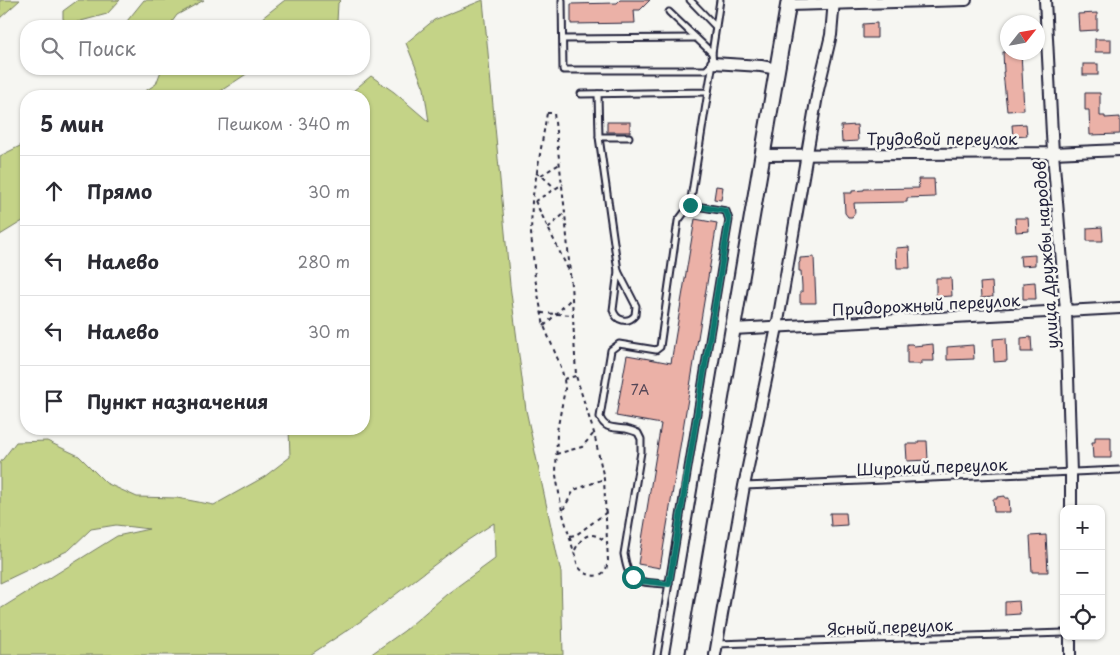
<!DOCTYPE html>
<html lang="ru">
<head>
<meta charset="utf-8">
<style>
	:root { --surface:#fff; --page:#f7f7f7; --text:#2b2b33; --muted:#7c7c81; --line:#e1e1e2 }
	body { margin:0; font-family:"Playpen Sans",sans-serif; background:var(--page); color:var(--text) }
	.controls { position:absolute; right:15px; bottom:15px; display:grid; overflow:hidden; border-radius:10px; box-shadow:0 1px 4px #0004 }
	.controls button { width:45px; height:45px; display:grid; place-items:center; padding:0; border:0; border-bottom:1px solid var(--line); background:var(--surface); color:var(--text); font:25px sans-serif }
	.compass { position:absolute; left:1000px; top:15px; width:45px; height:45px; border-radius:50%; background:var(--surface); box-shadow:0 1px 4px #0004; rotate:59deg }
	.stop { position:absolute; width:15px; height:15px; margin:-11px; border:4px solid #0f766e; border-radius:50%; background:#fff }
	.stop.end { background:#0f766e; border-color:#fff; box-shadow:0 1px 5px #0008 }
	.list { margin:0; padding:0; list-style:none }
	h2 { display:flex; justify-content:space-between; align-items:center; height:65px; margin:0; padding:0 20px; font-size:21px }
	h2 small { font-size:16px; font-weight:400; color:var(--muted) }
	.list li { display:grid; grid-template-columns:32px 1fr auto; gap:15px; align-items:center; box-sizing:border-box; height:70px; padding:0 20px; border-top:1px solid var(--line) }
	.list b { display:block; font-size:19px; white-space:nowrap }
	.list em { font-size:16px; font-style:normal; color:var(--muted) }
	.icon { flex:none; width:28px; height:28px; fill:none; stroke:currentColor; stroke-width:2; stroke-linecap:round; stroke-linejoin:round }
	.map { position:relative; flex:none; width:1120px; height:655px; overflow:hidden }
	.search { position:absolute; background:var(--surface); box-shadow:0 1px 4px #0004; left:20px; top:20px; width:350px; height:55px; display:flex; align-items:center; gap:12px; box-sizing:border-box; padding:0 18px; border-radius:20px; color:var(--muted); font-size:19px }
	.panel { position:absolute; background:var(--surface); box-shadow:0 1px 4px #0004; left:20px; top:90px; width:350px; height:345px; border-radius:20px }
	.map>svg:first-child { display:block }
	.green { fill:#c4d387; stroke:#737a61 }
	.building { fill:#ebb1a7; stroke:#22223b }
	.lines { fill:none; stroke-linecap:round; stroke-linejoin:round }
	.lane-casing { stroke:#22223b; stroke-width:9 }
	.street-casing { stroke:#22223b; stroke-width:14 }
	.secondary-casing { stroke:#22223b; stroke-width:18 }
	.path { stroke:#22223b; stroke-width:2; stroke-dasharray:4 4; stroke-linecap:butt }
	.lane { stroke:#f6f6f2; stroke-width:5 }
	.street { stroke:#f6f6f2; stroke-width:10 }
	.secondary { stroke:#f6f6f2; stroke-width:14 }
	.route { stroke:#0f766e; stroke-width:6 }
	.labels { text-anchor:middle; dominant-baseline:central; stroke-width:5; stroke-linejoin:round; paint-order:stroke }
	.number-label { font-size:14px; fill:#544656 }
	.street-label { font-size:16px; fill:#22223b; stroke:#f6f6f2 }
</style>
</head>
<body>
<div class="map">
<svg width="1120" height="655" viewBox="0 0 1120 655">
	<rect width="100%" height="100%" fill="#f6f6f2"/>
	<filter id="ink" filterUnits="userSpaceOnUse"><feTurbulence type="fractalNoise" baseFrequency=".02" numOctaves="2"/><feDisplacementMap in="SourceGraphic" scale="10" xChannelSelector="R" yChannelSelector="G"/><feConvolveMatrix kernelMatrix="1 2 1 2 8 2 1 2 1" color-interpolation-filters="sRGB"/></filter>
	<g filter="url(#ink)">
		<g class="green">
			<polygon points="0,0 20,0 0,18"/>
			<polygon points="78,0 120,0 107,14 70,24 63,19 63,11"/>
			<polygon points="144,0 204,0 177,15 169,26 123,26"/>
			<polygon points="285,0 341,0 338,3 337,22 331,26 252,26"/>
			<polygon points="483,0 510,285 526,410 561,573 563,655 370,655 404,631 447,594 495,559 494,523 459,546 361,621 310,655 0,655 0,609 117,536 149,529 116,525 91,529 69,550 0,583 0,463 16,442 47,441 79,456 106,483 137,497 177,498 214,505 264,477 290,457 289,429 364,429 364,96 347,96 371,76 394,92 429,122 424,88 406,43 434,20"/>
			<polygon points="166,69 254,69 213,96 113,96 144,92 156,84 161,71"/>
			<polygon points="26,143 26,219 0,235 0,156"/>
		</g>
		<g class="building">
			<polygon points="620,0 650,0 640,10 634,10 635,23 571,24 571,4 617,3"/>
			<polygon points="1097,13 1097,30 1079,31 1078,14"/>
			<polygon points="877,23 877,38 863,38 863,24"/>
			<rect x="1095" y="39" width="16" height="13"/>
			<polygon points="1003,52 1021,52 1024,110 1007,111 1003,72 1004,72"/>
			<rect x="1083" y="64" width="15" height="11"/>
			<polygon points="1085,93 1100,93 1100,116 1105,116 1105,118 1120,117 1120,134 1090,135 1089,110 1085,110"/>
			<rect x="607" y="122" width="23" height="10"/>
			<polygon points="1026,124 1027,136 1013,137 1012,125"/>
			<polygon points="857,125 858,141 842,142 841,126"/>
			<polygon points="918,179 934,179 935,197 907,198 907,202 854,203 855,213 852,217 848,217 845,213 844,193 852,193 852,191 864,190 864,189 919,188"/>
			<polygon points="716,186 723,187 721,200 714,199"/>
			<polygon points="1015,218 1028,218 1029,231 1016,232"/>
			<polygon points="695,219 717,223 660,568 638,564 661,424 616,416 627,355 671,363"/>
			<polygon points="1102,227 1103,241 1087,241 1087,228"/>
			<polygon points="909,247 910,268 897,268 896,248"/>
			<polygon points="1035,255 1035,265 1021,266 1020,256"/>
			<polygon points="814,257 816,303 800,303 800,292 802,292 802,286 801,271 799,271 799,263 800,262 800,258"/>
			<polygon points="936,278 951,278 952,296 936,297"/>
			<polygon points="992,282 993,297 981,298 980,283"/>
			<polygon points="1035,282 1036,299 1023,299 1023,283"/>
			<polygon points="1031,337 1032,352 1021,352 1021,338"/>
			<polygon points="1006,338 1007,361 994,362 993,339"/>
			<polygon points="907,344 912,344 914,346 933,344 934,361 921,361 921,364 907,364"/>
			<polygon points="973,345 974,359 947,360 947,347"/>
			<polygon points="1095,437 1111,437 1111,458 1093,458 1092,442 1095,442"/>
			<polygon points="918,441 927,441 928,460 907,461 906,444 918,444"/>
			<polygon points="1005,496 1005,498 1009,498 1010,512 994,512 993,499 997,499 997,497"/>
			<polygon points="830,513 846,513 847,525 831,526"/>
			<polygon points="1046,535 1048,572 1032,572 1030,536"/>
			<polygon points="1019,601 1020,614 1005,615 1005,602"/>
		</g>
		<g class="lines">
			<g class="lane-casing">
				<g id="lane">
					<polyline points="562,0 563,70 706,70 713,63"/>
					<polyline points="690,0 716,27"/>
					<polyline points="669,12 712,53"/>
					<polyline points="563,39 696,38"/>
					<polyline points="581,94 708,92 713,63 712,53 720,0"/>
					<polyline points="598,94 599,137 618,271"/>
					<polyline points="599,137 629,137"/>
					<path d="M618,271L636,306L635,315C628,324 616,321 613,310Z"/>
					<polyline points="744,486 1120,470"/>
					<path d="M669,584C655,583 634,585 628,570C626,566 625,559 624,554L641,452V439L638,433C634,431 630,430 626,429C614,427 605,430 600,417L611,350L619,344L656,350L660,347L678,221L690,205L708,92"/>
					<polyline points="717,644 1064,633"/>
					<polyline points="657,655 729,220 726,211 690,205"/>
				</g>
			</g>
			<g class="street-casing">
				<g id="street">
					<polyline points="1045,0 1053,153 1066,311 1071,473 1071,509"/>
					<polyline points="789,5 966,0"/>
					<polyline points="713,63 761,66 777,69"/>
					<polyline points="763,155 1053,153 1120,150"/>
					<polyline points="733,329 1120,308"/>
					<polyline points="715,655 744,486 777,327 818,90 831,35 834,0"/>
					<polyline points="1070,655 1070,636"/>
				</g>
			</g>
			<g class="secondary-casing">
				<polyline id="secondary" points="677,655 789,0"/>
			</g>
			<g class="path">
				<path d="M547,113H554L565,213L572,298L576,376L594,433L604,479L608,561C607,564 607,567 606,569C599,581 584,575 578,566L562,511L556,475L557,431L565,389L564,379L561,367L544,326L535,278L531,233L532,201Z"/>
				<polyline points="536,173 541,175 555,188"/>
				<polyline points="541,175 560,164"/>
				<polyline points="535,201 569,271"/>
				<polyline points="535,201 563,184"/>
				<polyline points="548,228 565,213"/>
				<polyline points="541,313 573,315"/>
				<polyline points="544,326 572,298"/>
				<polyline points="564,379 576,376"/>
				<polyline points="556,454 582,447 594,433"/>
				<polyline points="563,510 574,490 604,479"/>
				<polyline points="570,536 576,535 607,512"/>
				<path d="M575,550C584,532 593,531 608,543"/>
			</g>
			<use href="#lane" class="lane"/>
			<use href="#street" class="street"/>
			<use href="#secondary" class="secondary"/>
		</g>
	</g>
	<g class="lines" filter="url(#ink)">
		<polyline class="route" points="633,577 641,581 669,584 729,220 726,211 690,205"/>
	</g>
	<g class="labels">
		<g class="number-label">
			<text x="640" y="389">7А</text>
		</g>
		<g class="street-label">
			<text x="942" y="138">Трудовой переулок</text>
			<text transform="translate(1045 255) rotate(-94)">улица Дружбы народов</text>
			<text transform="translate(926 304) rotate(-3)">Придорожный переулок</text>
			<text transform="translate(932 466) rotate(-2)">Широкий переулок</text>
			<text transform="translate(890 626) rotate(-2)">Ясный переулок</text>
		</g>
	</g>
</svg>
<div class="controls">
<button>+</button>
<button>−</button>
<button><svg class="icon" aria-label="locate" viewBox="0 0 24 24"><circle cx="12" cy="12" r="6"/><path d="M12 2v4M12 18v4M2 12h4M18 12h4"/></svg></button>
</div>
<svg class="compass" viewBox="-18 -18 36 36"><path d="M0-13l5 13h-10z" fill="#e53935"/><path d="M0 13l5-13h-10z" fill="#7c7c81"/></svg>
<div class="stop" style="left:633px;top:577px"></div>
<div class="stop end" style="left:690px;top:205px"></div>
<div class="search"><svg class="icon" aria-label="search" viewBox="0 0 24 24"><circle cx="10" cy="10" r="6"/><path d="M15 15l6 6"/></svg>Поиск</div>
<section class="panel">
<h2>5 мин<small>Пешком · 340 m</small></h2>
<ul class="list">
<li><svg class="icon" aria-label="ahead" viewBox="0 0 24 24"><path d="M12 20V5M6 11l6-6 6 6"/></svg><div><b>Прямо</b></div><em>30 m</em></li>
<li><svg class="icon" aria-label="left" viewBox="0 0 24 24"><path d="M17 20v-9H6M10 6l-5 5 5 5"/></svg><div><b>Налево</b></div><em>280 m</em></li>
<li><svg class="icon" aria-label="left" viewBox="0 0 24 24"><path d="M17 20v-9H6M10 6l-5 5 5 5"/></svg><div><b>Налево</b></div><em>30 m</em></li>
<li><svg class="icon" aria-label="arrive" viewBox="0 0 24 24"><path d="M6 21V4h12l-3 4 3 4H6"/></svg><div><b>Пункт назначения</b></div></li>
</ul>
</section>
</div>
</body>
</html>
